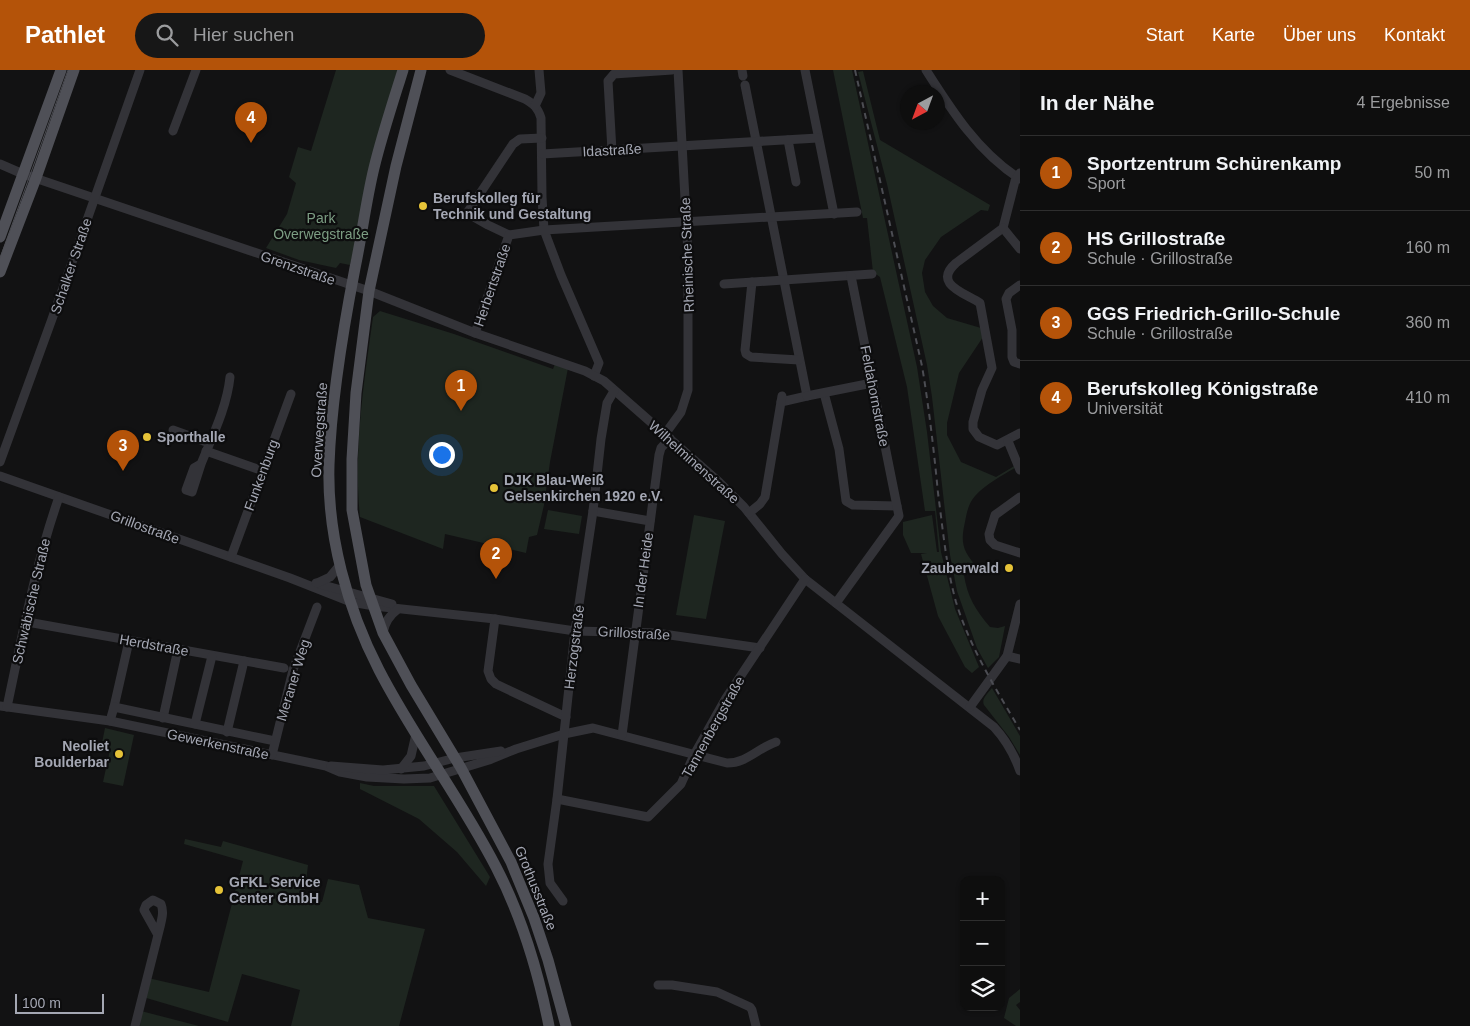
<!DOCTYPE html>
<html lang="de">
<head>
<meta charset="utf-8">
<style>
	:root { --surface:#0e0e0e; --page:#171717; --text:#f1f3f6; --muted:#9b9c9e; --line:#2e2e2e; --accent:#b45309 }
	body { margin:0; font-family:Helvetica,sans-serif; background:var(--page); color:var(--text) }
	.controls { position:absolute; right:15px; bottom:15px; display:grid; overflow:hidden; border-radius:10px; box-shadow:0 1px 4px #0004 }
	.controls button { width:45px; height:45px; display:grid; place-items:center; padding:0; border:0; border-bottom:1px solid var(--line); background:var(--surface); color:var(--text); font:25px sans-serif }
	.compass { position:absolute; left:900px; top:15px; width:45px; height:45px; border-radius:50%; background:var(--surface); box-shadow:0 1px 4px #0004; rotate:221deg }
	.scale { position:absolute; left:15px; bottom:12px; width:89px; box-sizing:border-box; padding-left:5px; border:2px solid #a4a7b3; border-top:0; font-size:14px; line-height:18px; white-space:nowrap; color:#a4a7b3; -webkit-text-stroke:4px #0d0d0e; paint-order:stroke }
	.you { position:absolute; left:441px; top:384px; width:18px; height:18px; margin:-12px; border:4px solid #fff; border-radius:50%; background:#1a73e8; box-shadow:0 0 0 8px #1a73e833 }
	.badge { display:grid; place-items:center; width:32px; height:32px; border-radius:50%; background:var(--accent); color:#fff; font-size:16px; font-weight:700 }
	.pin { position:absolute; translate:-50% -41px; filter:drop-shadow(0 1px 2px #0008) }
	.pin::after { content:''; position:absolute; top:26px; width:18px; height:15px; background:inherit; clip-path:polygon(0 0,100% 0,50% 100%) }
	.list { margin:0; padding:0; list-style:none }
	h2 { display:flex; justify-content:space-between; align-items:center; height:65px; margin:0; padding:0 20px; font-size:21px }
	h2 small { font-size:16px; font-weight:400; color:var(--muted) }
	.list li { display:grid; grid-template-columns:32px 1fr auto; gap:15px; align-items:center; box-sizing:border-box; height:75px; padding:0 20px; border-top:1px solid var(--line) }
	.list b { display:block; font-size:19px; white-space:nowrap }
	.list p { margin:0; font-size:16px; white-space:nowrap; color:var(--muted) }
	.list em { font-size:16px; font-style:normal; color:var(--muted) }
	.icon { flex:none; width:28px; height:28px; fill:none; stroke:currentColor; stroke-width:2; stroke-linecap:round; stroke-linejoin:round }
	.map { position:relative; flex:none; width:1020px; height:956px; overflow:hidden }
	header { display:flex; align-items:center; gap:30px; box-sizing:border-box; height:70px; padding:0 25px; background:var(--accent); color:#fff }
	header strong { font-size:24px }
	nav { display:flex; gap:28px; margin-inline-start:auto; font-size:18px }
	.search { width:350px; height:45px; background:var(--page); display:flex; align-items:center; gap:12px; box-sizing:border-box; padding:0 18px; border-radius:28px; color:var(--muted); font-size:19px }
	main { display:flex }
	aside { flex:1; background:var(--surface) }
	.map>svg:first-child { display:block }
	.green { fill:#1e2620 }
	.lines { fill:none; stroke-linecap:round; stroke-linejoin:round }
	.minor { stroke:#333338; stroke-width:9 }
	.major { stroke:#4f5057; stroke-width:11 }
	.tram { stroke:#4c4d53; stroke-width:1 }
	.rail { stroke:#4c4d53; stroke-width:2; stroke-dasharray:6 5; stroke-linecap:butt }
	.poi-dot { fill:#e6c338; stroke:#0d0d0e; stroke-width:2 }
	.labels { text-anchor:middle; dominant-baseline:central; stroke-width:4.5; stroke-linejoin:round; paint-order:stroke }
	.street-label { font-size:14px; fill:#a4a7b3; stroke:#0d0d0e }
	.poi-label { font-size:14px; font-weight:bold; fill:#a4a7b3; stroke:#0d0d0e; text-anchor:start }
	.park-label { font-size:14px; fill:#7c9d83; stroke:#0d0d0e }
</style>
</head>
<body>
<header>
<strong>Pathlet</strong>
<div class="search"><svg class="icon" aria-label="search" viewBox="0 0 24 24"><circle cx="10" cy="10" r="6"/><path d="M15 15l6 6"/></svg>Hier suchen</div>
<nav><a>Start</a><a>Karte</a><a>Über uns</a><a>Kontakt</a></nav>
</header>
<main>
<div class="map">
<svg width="1020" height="956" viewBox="0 0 1020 956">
	<rect width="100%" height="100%" fill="#121213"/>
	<g class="green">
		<polygon points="336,0 398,0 350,195 340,193 336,198 299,190 266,178 287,144 296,113 289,107 298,77 311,81"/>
		<polygon points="833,0 852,0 917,297 927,362 941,482 955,539 979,597 972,603 965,597 938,546 921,484 927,483 911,483 903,465 903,452 932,445 937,482 939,482 935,441 925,441 907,317 880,207 873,202 867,148 863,148"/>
		<path d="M863,1L880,70L990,135L988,141L981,140L941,167L925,190L922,203L925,222L933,236L947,248L981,258L983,267L959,303L947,353V365L961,392L996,407L1016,395V397C1001,407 976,418 969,436C967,441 966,447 965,452C960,473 963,482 978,498L964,505C967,526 976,541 990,557L998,558L1005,556L999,587L988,598L977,578L957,521L950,485L932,327L927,295L887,114L858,2Z"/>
		<path d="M380,241L454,264L553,299L555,294L568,298L550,392L544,435L537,465L529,467L526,483L445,464L443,479L360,447C353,380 364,312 373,247Z"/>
		<polygon points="548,440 582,446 579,464 544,459"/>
		<polygon points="694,445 725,451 706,549 676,545"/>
		<path d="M992,618L1020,666V685L1009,667L984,635C981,629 988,623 992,618Z"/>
		<polygon points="105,658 134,665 123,716 103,712 110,680 101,678"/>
		<polygon points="360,713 374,716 434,716 490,807 486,816 457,782 419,749 360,719"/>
		<polygon points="185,769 221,777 223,771 308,795 304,828 322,832 328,809 359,815 368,848 425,859 399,956 291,956 300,920 242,904 228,952 143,927 148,908 209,922 243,791 184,774"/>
		<polygon points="1020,919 1020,932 1016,935 1020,940 1020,956 1016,956 1004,948 1009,928"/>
		<polygon points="141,941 199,956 140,956"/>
	</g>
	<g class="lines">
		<g class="minor">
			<path d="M450,0L525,29C534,34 538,38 541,48L542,127L544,160L561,205L599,293L594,306"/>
			<polyline points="742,0 743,6"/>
			<polyline points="805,0 834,144"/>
			<path d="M926,0C952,41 978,82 1020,109"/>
			<polyline points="745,15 807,326 781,332"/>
			<polyline points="535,36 541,23 539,0"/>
			<polyline points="173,61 196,0"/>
			<polyline points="788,70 796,112"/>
			<polyline points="612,81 608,11 614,4 672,0"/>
			<polyline points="542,84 818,68"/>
			<path d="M0,94L23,104L369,221L475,263L585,301L604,311L719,412L744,437L782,484L805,509L994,657C1006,670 1014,684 1020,701"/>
			<path d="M1020,103L1015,111L1003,158L956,193C932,214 965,223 980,233L992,298L982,320L973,352V359L979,367L997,375L1020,363"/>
			<polyline points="1003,158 1020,179"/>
			<polyline points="509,165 488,155 467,143 513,74 520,69 542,68"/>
			<polyline points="752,212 745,280 746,284 751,287 799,290"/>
			<polyline points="724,214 872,204"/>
			<polyline points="1020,215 1009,223 1006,229 1012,260 1012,287 1014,292 1020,294"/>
			<polyline points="475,263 509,165 544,160 857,142"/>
			<polyline points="824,323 839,379 846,431 853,435 897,436"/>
			<polyline points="807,326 872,313"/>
			<polyline points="173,360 209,373"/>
			<polyline points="665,364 681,342 688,320 688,184 678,0"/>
			<polyline points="1008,371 1020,400"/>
			<polyline points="206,381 263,401"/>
			<polyline points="0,392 52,249 140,0"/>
			<path d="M201,394L192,422L186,420L194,398L201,394C212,367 227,337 230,307"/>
			<polyline points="0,406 290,508 351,532 374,536 495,549 575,561 656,563 760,578"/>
			<polyline points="1020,427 995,445 989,464 990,470 995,475 1020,483"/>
			<polyline points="593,441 650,451"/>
			<polyline points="749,443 760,434 765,427 782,326"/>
			<polyline points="231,487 291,324"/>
			<polyline points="316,513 392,534"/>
			<polyline points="317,513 330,507 340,495"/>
			<polyline points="836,533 899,446 851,206"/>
			<polyline points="495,549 488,601 491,609 496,614 566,647"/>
			<polyline points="24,554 33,553 284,598"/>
			<path d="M383,563C385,552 389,546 398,539"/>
			<polyline points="1007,586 1020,589"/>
			<path d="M0,636L110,651L326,696L340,702L367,707L404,709L430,708L489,690L516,679L564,664L593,658L727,693C747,693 758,678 776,672"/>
			<path d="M7,637C22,567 35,495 59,427"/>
			<polyline points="114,637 129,571"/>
			<polyline points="970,637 1007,586 1020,534"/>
			<polyline points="163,648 178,579"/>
			<polyline points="110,651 114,637 275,671"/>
			<polyline points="195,654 212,586"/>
			<polyline points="227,662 244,591"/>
			<polyline points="622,665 659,385 661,378 670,368"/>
			<polyline points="272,685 293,600 317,537"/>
			<polyline points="331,696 383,700 424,696 455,688 501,681"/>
			<polyline points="401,699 411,686 416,664"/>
			<polyline points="557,729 648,747 681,714 694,685 726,628 805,509"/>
			<polyline points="563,831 550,813 548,794 557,729 575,561 593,441 601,369 607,333 614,321"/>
			<polyline points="658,915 672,915 717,922 750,937 752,940 756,956"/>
			<path d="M135,956L160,857C162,848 164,842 161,834L153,830L146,835L144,840L158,865"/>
		</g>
		<g class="major">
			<path d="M403,0C393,32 382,65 374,98C366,131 362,165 355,198C343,260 331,331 329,395C327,465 347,538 379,600C414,668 461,729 496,797C522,847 538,901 549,956"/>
			<polyline points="421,0 396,96 369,221 356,323 352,389 352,440 366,515 383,563 411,615 461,698 511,792 534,848 548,890 566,956"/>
			<polyline points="0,167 61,0"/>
			<polyline points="0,202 36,108 74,0"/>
		</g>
		<polyline class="tram" points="0,188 68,0"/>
		<path class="rail" d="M855,0L922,296C929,338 934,381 938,423C943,460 946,496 956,532C970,578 996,619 1020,660"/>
	</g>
	<g class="poi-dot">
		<circle cx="423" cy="136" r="5"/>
		<circle cx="147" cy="367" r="5"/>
		<circle cx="494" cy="418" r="5"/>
		<circle cx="1009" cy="498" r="5"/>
		<circle cx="119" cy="684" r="5"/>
		<circle cx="219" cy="820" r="5"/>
	</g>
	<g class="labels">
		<g class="street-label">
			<text transform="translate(612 80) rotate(-3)">Idastraße</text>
			<text transform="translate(687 185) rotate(-92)">Rheinische Straße</text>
			<text transform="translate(71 196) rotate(-71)">Schalker Straße</text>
			<text transform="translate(298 198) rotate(19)">Grenzstraße</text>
			<text transform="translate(492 215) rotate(-71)">Herbertstraße</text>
			<text transform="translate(875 326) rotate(79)">Feldahornstraße</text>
			<text transform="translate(319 360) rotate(-86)">Overwegstraße</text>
			<text transform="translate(694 392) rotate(42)">Wilhelminenstraße</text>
			<text transform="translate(261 405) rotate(-70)">Funkenburg</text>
			<text transform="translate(145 457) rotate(20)">Grillostraße</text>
			<text transform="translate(643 500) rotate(-82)">In der Heide</text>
			<text transform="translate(31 531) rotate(-77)">Schwäbische Straße</text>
			<text transform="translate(634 563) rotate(3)">Grillostraße</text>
			<text transform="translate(154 575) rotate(10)">Herdstraße</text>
			<text transform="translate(574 577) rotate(-83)">Herzogstraße</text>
			<text transform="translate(293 610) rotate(-73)">Meraner Weg</text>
			<text transform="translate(713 657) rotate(-61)">Tannenbergstraße</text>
			<text transform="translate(218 674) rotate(12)">Gewerkenstraße</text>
			<text transform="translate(536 818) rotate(68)">Grothusstraße</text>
		</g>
		<g class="poi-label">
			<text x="433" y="128">Berufskolleg für<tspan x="433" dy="16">Technik und Gestaltung</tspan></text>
			<text x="157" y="367">Sporthalle</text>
			<text x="504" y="410">DJK Blau-Weiß<tspan x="504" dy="16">Gelsenkirchen 1920 e.V.</tspan></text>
			<text x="999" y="498" text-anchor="end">Zauberwald</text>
			<text x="109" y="676" text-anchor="end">Neoliet<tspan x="109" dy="16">Boulderbar</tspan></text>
			<text x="229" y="812">GFKL Service<tspan x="229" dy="16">Center GmbH</tspan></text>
		</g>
		<g class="park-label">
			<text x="321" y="148">Park<tspan x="321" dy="16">Overwegstraße</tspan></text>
		</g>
	</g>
</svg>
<div class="controls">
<button>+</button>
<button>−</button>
<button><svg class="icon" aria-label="layers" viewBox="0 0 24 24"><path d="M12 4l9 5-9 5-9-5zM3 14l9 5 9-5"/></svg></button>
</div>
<svg class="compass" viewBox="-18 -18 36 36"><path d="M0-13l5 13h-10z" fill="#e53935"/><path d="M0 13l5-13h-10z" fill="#9b9c9e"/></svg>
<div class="scale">100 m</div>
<div class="you"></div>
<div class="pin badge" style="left:461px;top:341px">1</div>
<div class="pin badge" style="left:496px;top:509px">2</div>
<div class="pin badge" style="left:123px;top:401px">3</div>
<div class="pin badge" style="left:251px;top:73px">4</div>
</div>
<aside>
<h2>In der Nähe<small>4 Ergebnisse</small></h2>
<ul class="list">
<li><span class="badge">1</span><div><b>Sportzentrum Schürenkamp</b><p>Sport</p></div><em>50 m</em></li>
<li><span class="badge">2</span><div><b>HS Grillostraße</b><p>Schule · Grillostraße</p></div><em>160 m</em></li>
<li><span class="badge">3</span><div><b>GGS Friedrich-Grillo-Schule</b><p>Schule · Grillostraße</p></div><em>360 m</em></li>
<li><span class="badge">4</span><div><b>Berufskolleg Königstraße</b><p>Universität</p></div><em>410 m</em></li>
</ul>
</aside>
</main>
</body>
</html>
